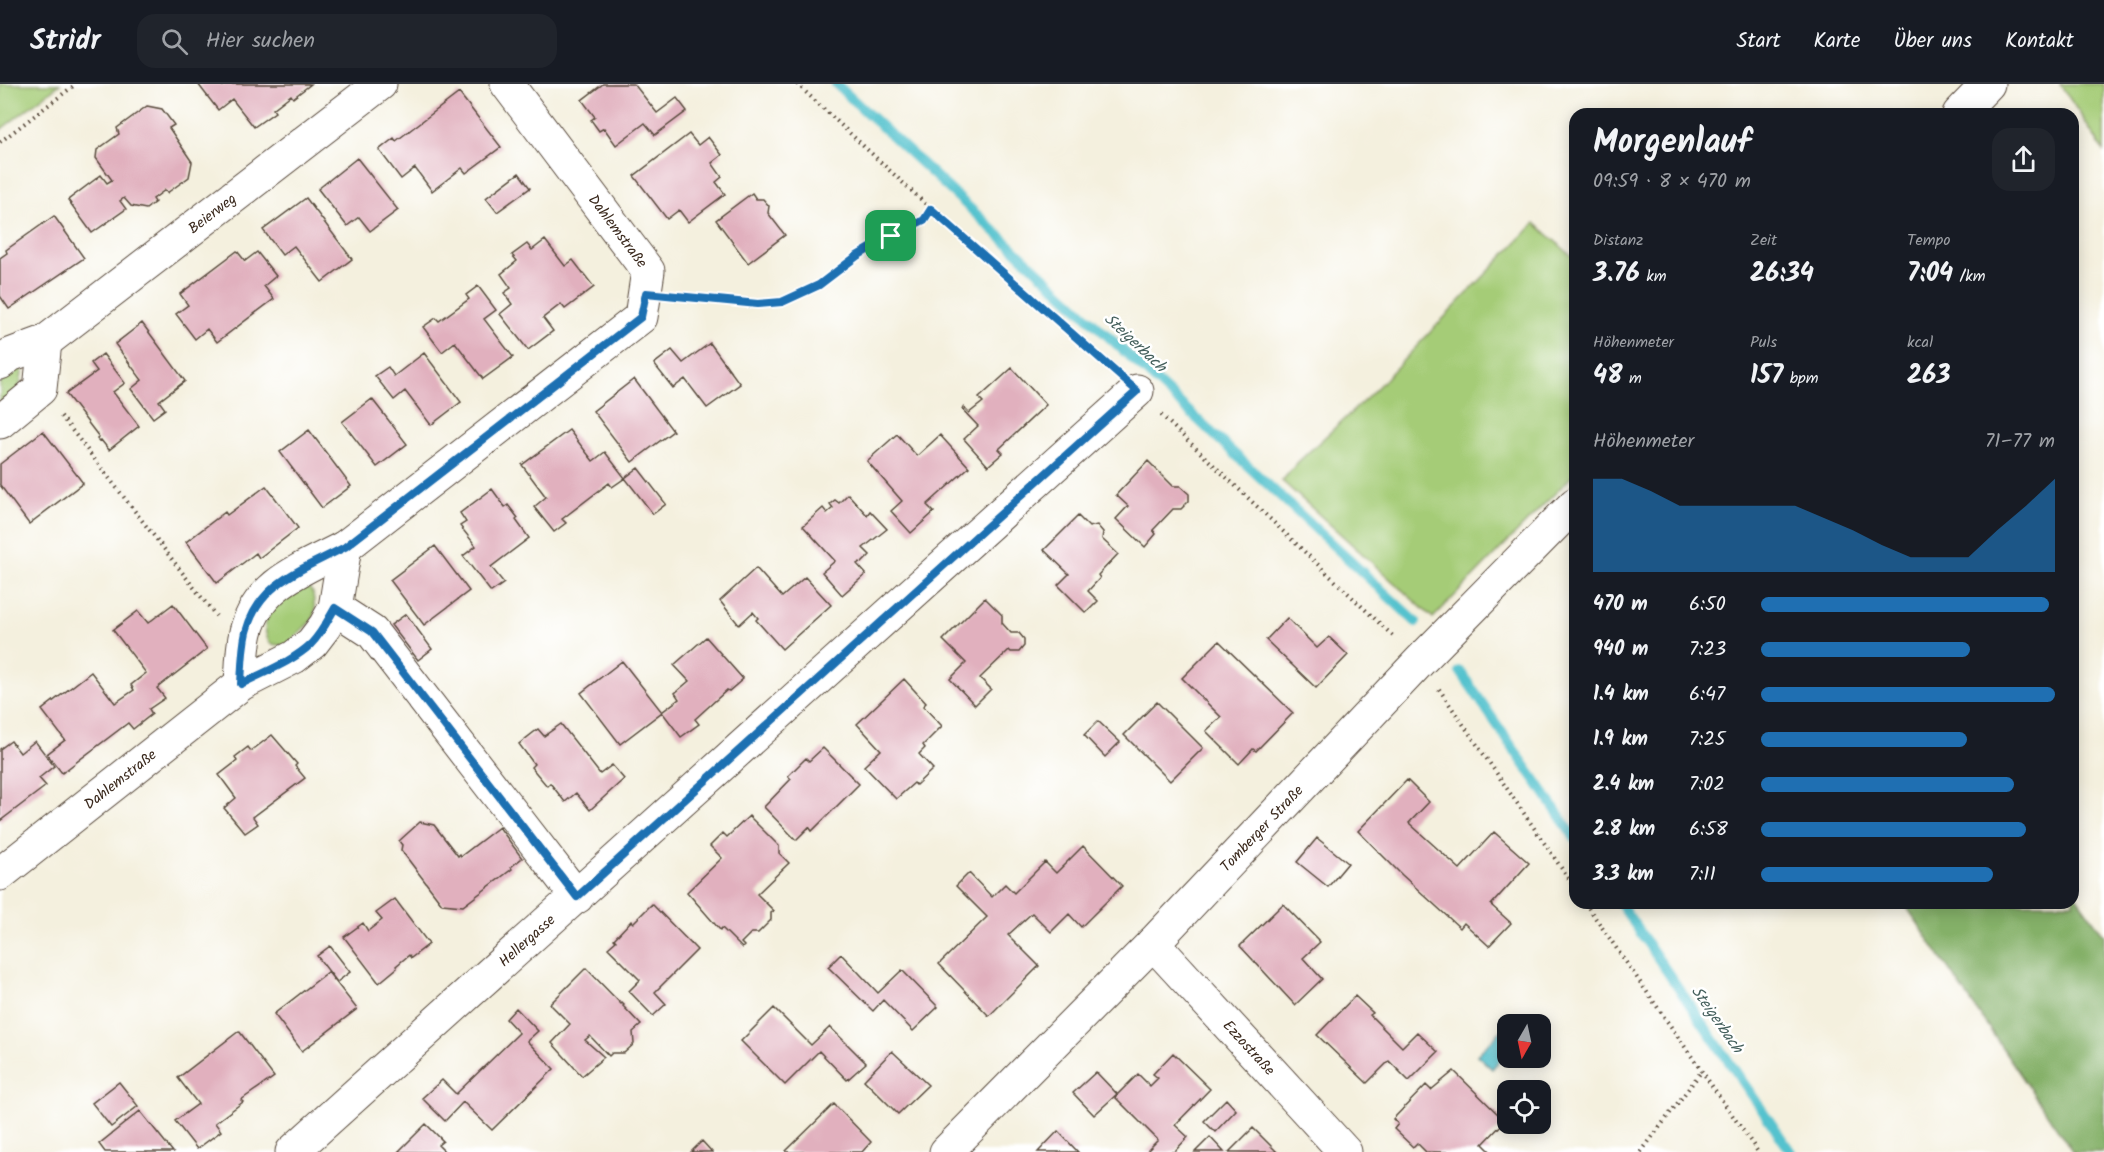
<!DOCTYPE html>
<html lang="de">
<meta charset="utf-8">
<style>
body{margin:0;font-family:Kalam,sans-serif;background:#20242c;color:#f1f3f6;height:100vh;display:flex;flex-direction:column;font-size:22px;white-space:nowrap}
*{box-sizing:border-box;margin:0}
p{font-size:20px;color:#9ea1a6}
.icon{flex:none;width:33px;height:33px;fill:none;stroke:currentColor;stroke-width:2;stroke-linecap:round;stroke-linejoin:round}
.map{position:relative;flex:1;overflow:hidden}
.drawer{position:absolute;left:1569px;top:24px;width:510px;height:801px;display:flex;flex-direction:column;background:#171b24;border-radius:18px;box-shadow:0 3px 15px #0003}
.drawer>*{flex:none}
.needle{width:39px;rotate:189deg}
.controls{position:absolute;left:1497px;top:930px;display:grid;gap:12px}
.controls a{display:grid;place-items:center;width:54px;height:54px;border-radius:12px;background:#171b24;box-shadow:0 3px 15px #0003;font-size:30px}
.pin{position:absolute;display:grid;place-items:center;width:51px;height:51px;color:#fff;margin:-26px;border-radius:12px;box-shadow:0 3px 9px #0006}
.round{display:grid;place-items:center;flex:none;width:63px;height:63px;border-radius:18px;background:#20242c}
.overview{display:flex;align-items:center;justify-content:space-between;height:102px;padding:0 24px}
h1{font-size:33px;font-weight:700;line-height:45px}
.stats{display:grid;grid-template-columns:repeat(3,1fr);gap:9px;height:102px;padding:6px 24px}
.stats div{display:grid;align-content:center}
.stats b{font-size:26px;font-weight:700}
.stats small{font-size:16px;font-weight:400}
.stats p{font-size:16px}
.chart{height:168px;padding:12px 24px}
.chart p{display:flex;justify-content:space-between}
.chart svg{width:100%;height:108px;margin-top:6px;fill:#1f6fb2;opacity:.7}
ul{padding:0 24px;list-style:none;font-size:20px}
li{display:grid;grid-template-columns:96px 72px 1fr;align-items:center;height:45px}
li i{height:15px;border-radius:8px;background:#1f6fb2}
header{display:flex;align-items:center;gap:36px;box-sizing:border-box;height:84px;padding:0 30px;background:#171b24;border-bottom:2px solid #363941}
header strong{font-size:28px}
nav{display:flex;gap:33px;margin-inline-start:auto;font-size:21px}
.search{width:420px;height:54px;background:#20242c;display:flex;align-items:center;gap:15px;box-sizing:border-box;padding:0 21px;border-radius:18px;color:#9ea1a6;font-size:22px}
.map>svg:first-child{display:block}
.green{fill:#a5cc77;stroke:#707b4a;stroke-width:1.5}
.forest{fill:#84b068;stroke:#606d43;stroke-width:1.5}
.water{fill:#55c2ce;stroke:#487676;stroke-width:1.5}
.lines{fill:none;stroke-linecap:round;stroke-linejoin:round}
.stream{stroke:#55c2ce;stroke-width:10}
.building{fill:#e1b0be}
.minor-casing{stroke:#57483b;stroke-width:35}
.path{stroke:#57483b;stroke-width:4;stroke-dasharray:1.5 4.5;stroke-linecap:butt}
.minor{stroke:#fff;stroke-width:33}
.route-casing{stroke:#fff;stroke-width:12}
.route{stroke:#1f6fb2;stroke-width:8}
.labels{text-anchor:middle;stroke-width:5;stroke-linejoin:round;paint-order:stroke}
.street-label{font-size:15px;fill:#3b2a1e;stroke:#fff}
.water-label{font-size:16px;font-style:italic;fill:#445f5c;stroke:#fff}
</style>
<header>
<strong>Stridr</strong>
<div class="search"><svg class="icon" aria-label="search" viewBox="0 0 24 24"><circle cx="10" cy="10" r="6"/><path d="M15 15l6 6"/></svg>Hier suchen</div>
<nav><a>Start</a><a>Karte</a><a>Über uns</a><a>Kontakt</a></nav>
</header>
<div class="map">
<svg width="2104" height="1068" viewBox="0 0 2104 1068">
<rect width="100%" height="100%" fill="#fff"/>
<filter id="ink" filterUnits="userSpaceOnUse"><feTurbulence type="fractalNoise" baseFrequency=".0167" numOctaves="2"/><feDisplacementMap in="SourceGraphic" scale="12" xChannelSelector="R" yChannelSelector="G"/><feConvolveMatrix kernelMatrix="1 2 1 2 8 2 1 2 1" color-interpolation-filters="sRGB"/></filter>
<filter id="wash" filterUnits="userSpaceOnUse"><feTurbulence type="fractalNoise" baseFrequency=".008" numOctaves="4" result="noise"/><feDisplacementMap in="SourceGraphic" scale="24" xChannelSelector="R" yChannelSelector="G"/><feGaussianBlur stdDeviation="1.35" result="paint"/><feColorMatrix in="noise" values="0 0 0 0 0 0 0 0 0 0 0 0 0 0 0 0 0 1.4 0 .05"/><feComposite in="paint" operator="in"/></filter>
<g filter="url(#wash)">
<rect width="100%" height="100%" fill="#f4f0de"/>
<path class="green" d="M 0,0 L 60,0 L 0,46 Z
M 2060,0 L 2104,0 L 2104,67 Z
M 1535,139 L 1575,175 L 1575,389 L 1433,534 L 1282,397 L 1298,378 L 1369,312 Z
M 23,283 L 19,308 L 0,324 L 0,292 Z
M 299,500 L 308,503 L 313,509 L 315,527 L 313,535 L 286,562 L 271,560 C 253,533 281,517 299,500 Z"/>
<path class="forest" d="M 2073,808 L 2104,851 L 2104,1068 L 2073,1068 L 1904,819 L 2073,819 Z"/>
<path class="water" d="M 1514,934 L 1521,940 L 1508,940 L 1507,968 L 1492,985 L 1477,971 Z"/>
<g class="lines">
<path class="stream" d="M 836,0 L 1416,538
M 1460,587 L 1575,754
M 1620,819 L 1791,1068"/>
</g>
<g id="blocks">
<path class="building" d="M 198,0 L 222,0 L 223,2 L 225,0 L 311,0 L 293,14 L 291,11 L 273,25 L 275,28 L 254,43 L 232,15 L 218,26 Z
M 603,0 L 634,0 L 657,29 L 677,14 L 687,27 L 655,51 L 645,39 L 616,61 L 604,44 L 599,47 L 591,36 L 595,33 L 582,16 Z
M 459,9 L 501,63 L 466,89 L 462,84 L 432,107 L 415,84 L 401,95 L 379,66 L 394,54 L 396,57 Z
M 147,22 L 162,25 L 174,41 L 169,44 L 192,78 L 189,93 L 167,109 L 165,106 L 153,115 L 155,118 L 146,125 L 131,122 L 124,114 L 120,117 L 126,125 L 92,149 L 68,116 L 101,91 L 107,99 L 112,96 L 96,74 L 97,66 L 119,50 L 117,44 Z
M 689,50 L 698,61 L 708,53 L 722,71 L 712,79 L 722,93 L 716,98 L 725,110 L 688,138 L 679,126 L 667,135 L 634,92 Z
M 357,74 L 398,126 L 370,147 L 359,133 L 347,142 L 318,105 Z
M 519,89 L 530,104 L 497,128 L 486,114 Z
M 752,109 L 756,115 L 763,115 L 769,122 L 768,129 L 785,151 L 748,179 L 716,136 Z
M 306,114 L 352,175 L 322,198 L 294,162 L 282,171 L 263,146 Z
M 54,132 L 84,174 L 9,225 L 0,212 L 0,174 L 7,169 L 6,166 Z
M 545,156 L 565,182 L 573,176 L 594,203 L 565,225 L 561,220 L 543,234 L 553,247 L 528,266 L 500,230 L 512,220 L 504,209 L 511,204 L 501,190 L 517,177 L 512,171 L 527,160 L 532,166 Z
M 237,167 L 245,177 L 257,168 L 276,192 L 264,202 L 274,215 L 217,258 L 207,245 L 195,255 L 176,230 L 188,221 L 180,210 Z
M 478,202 L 496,226 L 484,235 L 513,273 L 483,295 L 455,258 L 442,268 L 423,243 L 436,234 L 439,237 L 469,215 L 466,211 Z
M 142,239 L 185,297 L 159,317 L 165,325 L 153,334 L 131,305 L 142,296 L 115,260 Z
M 710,259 L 740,300 L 707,324 L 685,295 L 673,304 L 654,280 L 672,266 L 683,279 Z
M 424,269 L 461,318 L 431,341 L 405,307 L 394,316 L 375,292 L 388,283 L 394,292 Z
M 103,270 L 125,299 L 113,308 L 139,342 L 109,366 L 101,356 L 99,357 L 97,355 L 99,353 L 66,310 L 97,287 L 91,279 Z
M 1012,284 L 1046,321 L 999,365 L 1003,369 L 988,382 L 964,355 L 978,342 L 962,325 L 963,323 L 969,329 L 983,318 L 979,314 Z
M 634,295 L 673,347 L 632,378 L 593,327 Z
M 372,315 L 407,360 L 377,383 L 342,338 Z
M 309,346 L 351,402 L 322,424 L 280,368 Z
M 569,346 L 593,377 L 605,368 L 625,394 L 612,403 L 609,399 L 562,435 L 566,439 L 554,448 L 534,423 L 546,413 L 522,381 Z
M 43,347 L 83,399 L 29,440 L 0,401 L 0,380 Z
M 897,350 L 917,372 L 940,351 L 969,383 L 927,421 L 934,428 L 911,449 L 891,427 L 902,417 L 867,377 Z
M 1148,377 L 1173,402 L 1180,402 L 1189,410 L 1189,417 L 1181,425 L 1173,425 L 1153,446 L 1156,450 L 1145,463 L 1116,435 L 1128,422 L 1116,411 Z
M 638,384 L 666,420 L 653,430 L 625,394 Z
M 266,402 L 298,444 L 259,474 L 256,469 L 217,499 L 186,458 L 225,428 L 227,431 Z
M 492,405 L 505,423 L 508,421 L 518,434 L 516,436 L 529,454 L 491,483 L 504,499 L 491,508 L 463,472 L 476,462 L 460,442 L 466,438 L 460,429 Z
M 848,410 L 867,431 L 870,427 L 887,445 L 863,464 L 870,471 L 862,479 L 860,478 L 857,480 L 866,490 L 842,511 L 822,488 L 835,477 L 803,442 L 823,424 L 827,429 L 833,424 L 830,420 L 835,416 L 839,419 Z
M 1078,432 L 1089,443 L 1097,441 L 1103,448 L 1102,455 L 1118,470 L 1098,491 L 1100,494 L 1088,507 L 1098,517 L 1086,529 L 1058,501 L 1069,490 L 1044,466 Z
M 435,462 L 469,507 L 424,541 L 390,496 Z
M 756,484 L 782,513 L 805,493 L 831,521 L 782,565 L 756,536 L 758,534 L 753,528 L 739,541 L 720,517 Z
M 985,514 L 1002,531 L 1002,539 L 1011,549 L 1019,549 L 1024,555 L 1024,562 L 1019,568 L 1011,568 L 1009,566 L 980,594 L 991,605 L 975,621 L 950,595 L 966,579 L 943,556 Z
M 173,520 L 207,565 L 157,604 L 165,614 L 149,625 L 152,630 L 133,645 L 128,639 L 62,689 L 47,670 L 65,656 L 42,626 L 91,588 L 115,619 L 134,606 L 131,601 L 146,589 L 113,546 L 138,527 L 148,539 Z
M 406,530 L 432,565 L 418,576 L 391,541 Z
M 1287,534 L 1317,564 L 1329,553 L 1348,571 L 1316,604 L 1266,556 Z
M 706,553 L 743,595 L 729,607 L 727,606 L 695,635 L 699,640 L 681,653 L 662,628 L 679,615 L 675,609 L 689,597 L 674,581 Z
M 1219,557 L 1293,629 L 1256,667 L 1253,665 L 1239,680 L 1206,647 L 1221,633 L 1182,594 Z
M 622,577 L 662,628 L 620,660 L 581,609 Z
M 904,595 L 926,619 L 923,622 L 942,642 L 923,661 L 925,664 L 919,670 L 933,685 L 916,701 L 914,699 L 896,715 L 864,682 L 881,666 L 857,640 Z
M 1157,618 L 1203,664 L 1170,697 L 1124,651 Z
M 1098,637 L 1120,658 L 1105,673 L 1084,651 Z
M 561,640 L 600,690 L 612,681 L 624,695 L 590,726 L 576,709 L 565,718 L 550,699 L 547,702 L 531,683 L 534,680 L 519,660 L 538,645 L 544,652 Z
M 272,651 L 297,680 L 295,682 L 305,694 L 253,733 L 258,740 L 245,749 L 224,724 L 236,714 L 219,691 L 237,677 L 235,673 L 248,663 L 251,667 Z
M 11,657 L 20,669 L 35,657 L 54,682 L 39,694 L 46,702 L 0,737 L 0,665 Z
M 823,664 L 859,700 L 812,747 L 809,743 L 796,756 L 764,723 L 791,695 L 788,692 L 806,674 L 809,677 Z
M 1407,696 L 1429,718 L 1409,739 L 1460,785 L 1494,748 L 1529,779 L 1491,821 L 1511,839 L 1489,862 L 1464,839 L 1460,844 L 1402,791 L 1358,747 Z
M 749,732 L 779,762 L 779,769 L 789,779 L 757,810 L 774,827 L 771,829 L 771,836 L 758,849 L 751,849 L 741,859 L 744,862 L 742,864 L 722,844 L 720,846 L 687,808 L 722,774 L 710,762 L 723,749 L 727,753 Z
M 420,738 L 434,741 L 458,772 L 460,770 L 461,772 L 499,743 L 522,774 L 511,783 L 512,785 L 463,822 L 442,820 L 401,766 L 402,761 L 399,757 Z
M 1317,754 L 1348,779 L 1328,803 L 1297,778 Z
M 1083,762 L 1122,802 L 1081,843 L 1069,830 L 1051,848 L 1032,829 L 1008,851 L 1039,882 L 989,932 L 939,880 L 987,833 L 956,802 L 969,789 L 992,813 L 1005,800 L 1014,809 L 1045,778 L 1056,789 Z
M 395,815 L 429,860 L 411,874 L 409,871 L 396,882 L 397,884 L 379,899 L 344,853 L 363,839 L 368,847 L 382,836 L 376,829 Z
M 652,820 L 697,866 L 655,908 L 666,920 L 653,932 L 629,907 L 640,896 L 608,864 L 616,857 L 614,855 L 631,837 L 633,839 Z
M 1283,820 L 1320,858 L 1303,874 L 1322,895 L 1295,921 L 1240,862 Z
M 330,862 L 350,888 L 337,898 L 317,872 Z
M 841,870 L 878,909 L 902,886 L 938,923 L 913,947 L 883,916 L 873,927 L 828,883 Z
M 586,884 L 621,920 L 622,919 L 624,921 L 623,922 L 641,941 L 633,948 L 634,960 L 624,969 L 612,969 L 609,972 L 590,952 L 585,956 L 604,973 L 582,992 L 552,959 L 570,940 L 550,920 Z
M 328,888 L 357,925 L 302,967 L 274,930 Z
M 1355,912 L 1373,929 L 1370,931 L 1402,963 L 1417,948 L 1438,968 L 1409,997 L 1389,977 L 1367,999 L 1317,951 Z
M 516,924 L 538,947 L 527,957 L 554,985 L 492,1046 L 463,1018 L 445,1037 L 422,1014 L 442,996 L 456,1010 L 519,949 L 506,935 Z
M 774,924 L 811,961 L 830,943 L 866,979 L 847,996 L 819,967 L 785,1001 L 741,957 Z
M 239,947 L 274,993 L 241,1016 L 243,1018 L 215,1039 L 221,1047 L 197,1065 L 175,1037 L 198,1020 L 178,994 Z
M 892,967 L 928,1001 L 898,1030 L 864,996 Z
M 1173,969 L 1210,1005 L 1175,1041 L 1188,1053 L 1174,1068 L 1146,1068 L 1158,1056 L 1115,1013 L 1138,990 L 1150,1002 L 1158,994 L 1153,990 Z
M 1454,987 L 1505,1037 L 1483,1060 L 1491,1068 L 1426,1068 L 1417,1059 L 1413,1063 L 1394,1045 L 1398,1040 L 1393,1035 L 1426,1001 L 1431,1006 Z
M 1096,988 L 1117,1010 L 1094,1031 L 1073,1009 Z
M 119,998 L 138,1022 L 111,1043 L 92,1019 Z
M 1226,1015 L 1236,1026 L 1215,1048 L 1204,1037 Z
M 834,1020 L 871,1058 L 862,1068 L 787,1068 L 786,1067 Z
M 140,1027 L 173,1068 L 105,1068 L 99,1060 Z
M 426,1040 L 443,1057 L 438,1061 L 445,1068 L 398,1068 Z
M 1253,1044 L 1277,1068 L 1229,1068 Z
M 1058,1047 L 1078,1068 L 1038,1068 Z
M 1210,1053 L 1224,1068 L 1195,1068 Z
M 702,1057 L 712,1068 L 691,1068 Z"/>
</g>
</g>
<g filter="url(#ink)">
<use href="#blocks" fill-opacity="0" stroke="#57483b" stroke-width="1.5"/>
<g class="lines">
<defs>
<g id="minor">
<path d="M 1959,30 L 1988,0"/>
<path id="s1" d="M 0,279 L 10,271 L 45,258 L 380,0"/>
<path d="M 0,338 L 40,305 L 45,258"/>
<path d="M 335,524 L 372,548 L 577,813"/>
<path d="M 241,600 C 242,584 242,565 246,548 C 259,498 304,485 345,463 L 641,233 L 648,187 L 507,0"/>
<path id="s2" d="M 0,790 L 241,600 L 294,573 L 312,559 L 325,542 L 335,524 L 345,463"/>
<path id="s3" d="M 1153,859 L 1345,1068"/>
<path id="s4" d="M 292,1068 L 1137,307"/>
<path id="s5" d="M 946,1068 L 1153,859 L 1420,577 L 1575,420"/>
</g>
</defs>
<use href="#minor" class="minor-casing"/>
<path class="path" d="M 797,0 L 931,125 L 1112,285
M 0,58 L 76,0
M 679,212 L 758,220 L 782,218 L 819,201 L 857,172 L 891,152 L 924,136 L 931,125
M 1161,331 L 1395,554
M 61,332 L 216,532
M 1439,605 L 1575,804
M 1585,819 L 1758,1068
M 1641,1068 L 1701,988"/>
<use href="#minor" class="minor"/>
</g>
</g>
<g class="lines" filter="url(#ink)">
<defs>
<path id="route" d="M 931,125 L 1137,307 L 577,813 L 372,548 L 335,524 C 328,536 321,550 311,560 C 292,578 264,588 241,600 C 242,584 242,565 246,548 C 259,498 304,485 345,463 L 641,233 L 646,209 L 758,220 L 782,218 L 819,201 L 857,172 L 891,152 L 924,136 Z"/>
</defs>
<use href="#route" class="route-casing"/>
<use href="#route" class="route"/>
</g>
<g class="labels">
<g class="street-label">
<text dy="5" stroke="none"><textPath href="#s1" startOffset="261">Beierweg</textPath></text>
<text transform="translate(618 147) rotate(53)" y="5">Dahlemstraße</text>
<text dy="5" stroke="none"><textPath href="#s2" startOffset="153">Dahlemstraße</textPath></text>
<text dy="5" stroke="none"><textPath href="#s5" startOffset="452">Tomberger Straße</textPath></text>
<text dy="5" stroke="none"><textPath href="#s4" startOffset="316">Hellergasse</textPath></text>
<text dy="5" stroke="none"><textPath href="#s3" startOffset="142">Ezzostraße</textPath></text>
</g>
<g class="water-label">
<text transform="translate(1136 258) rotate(43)" y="6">Steigerbach</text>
<text transform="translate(1718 935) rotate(55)" y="6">Steigerbach</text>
</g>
</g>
</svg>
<div class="controls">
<a><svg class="needle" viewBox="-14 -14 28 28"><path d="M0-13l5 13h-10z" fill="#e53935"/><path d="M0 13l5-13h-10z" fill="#9ea1a6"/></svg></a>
<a><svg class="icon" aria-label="locate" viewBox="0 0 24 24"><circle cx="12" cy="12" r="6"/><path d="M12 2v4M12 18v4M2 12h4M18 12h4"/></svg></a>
</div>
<div class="pin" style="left:891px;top:152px;background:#1e9e55"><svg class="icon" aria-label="arrive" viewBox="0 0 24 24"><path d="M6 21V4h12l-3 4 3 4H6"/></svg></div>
<section class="drawer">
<div class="overview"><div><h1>Morgenlauf</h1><p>09:59 · 8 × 470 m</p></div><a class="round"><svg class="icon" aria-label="share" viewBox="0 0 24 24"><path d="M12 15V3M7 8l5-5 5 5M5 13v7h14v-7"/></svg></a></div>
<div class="stats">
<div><p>Distanz</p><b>3.76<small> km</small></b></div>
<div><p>Zeit</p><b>26:34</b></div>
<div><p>Tempo</p><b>7:04<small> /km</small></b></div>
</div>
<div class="stats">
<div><p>Höhenmeter</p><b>48<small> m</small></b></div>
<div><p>Puls</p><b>157<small> bpm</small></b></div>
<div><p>kcal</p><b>263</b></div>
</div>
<div class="chart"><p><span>Höhenmeter</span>71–77 m</p>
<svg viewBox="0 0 160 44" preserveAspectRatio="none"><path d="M0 44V6L10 6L20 11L30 17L40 17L50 17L60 17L70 17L80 22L90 27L100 33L110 38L120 38L130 38L140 27L150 17L160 6V44z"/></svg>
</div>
<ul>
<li><b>470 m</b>6:50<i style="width:98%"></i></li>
<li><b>940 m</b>7:23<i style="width:71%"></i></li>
<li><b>1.4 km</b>6:47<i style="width:100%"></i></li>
<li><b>1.9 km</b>7:25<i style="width:70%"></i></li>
<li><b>2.4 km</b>7:02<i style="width:86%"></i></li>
<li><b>2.8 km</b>6:58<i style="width:90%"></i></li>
<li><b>3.3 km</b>7:11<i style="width:79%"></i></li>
</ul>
</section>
</div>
